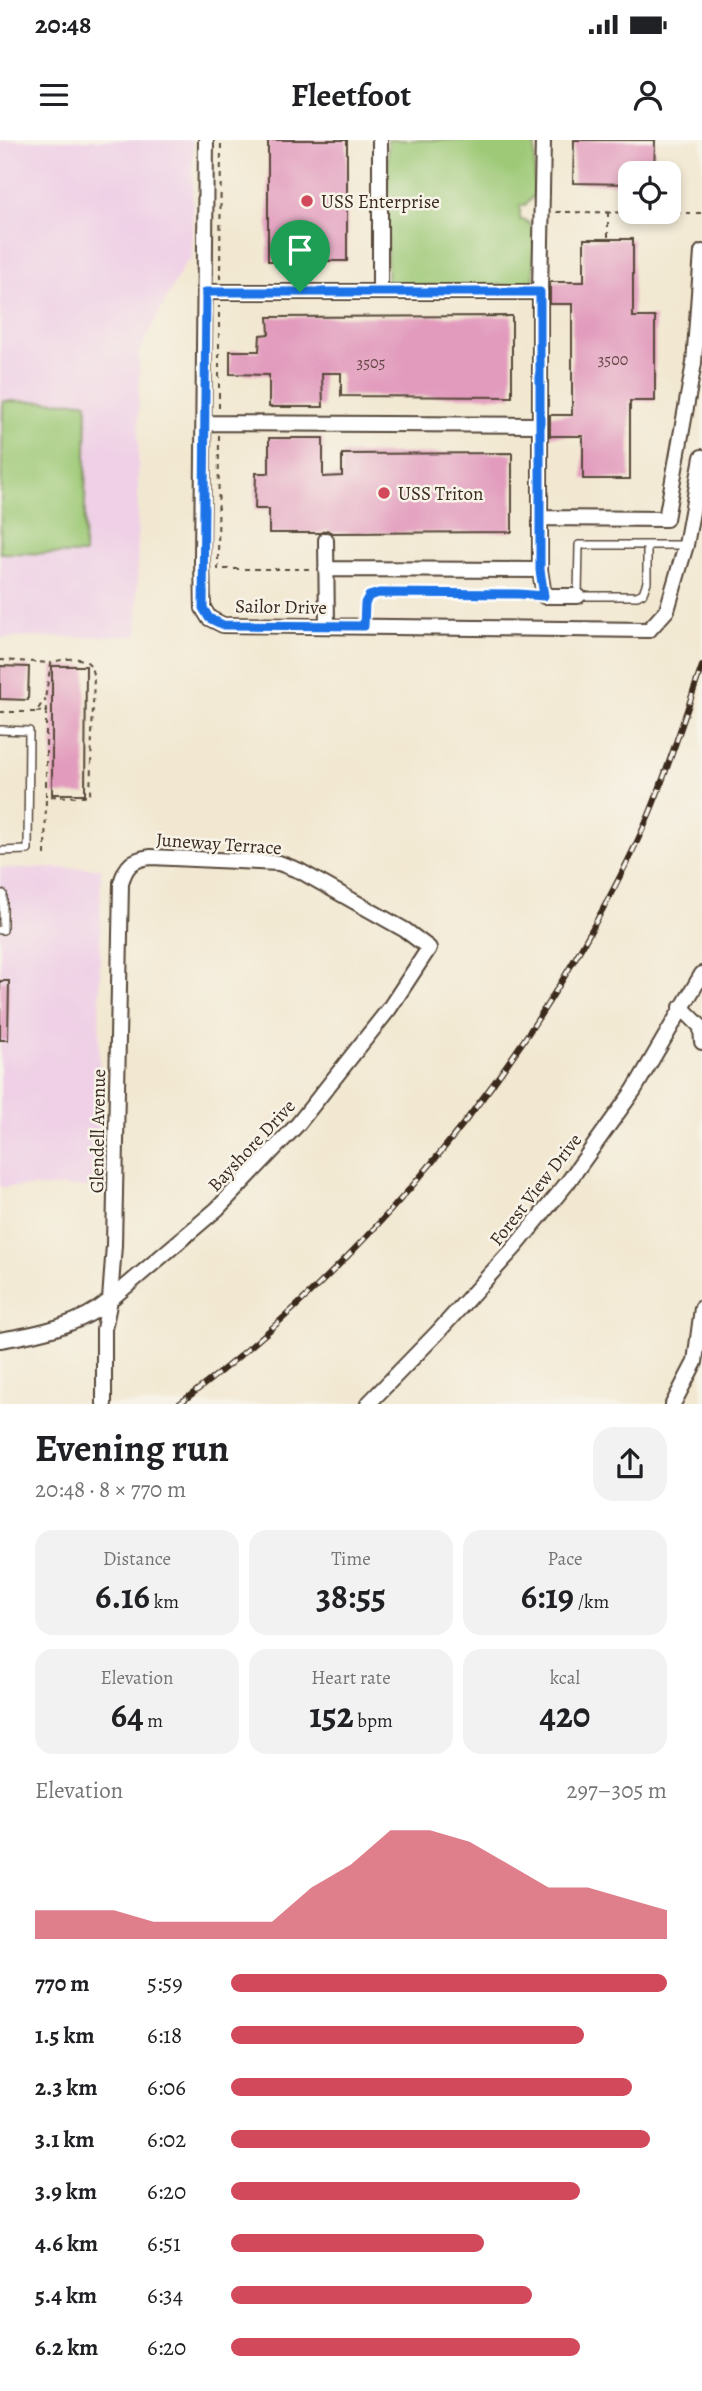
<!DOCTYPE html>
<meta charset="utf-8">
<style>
body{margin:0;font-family:Alegreya,serif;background:#f2f2f2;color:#202124;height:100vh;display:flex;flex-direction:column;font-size:26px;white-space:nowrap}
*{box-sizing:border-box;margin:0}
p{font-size:23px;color:#757577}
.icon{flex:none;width:38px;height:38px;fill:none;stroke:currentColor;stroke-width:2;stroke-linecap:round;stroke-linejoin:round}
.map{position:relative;height:1264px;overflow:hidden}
.drawer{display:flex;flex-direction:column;background:#fff;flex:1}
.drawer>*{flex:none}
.fabs{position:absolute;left:618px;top:21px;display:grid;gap:14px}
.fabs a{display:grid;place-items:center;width:63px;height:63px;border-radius:14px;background:#fff;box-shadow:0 4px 10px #0003;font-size:35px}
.pin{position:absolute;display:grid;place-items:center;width:60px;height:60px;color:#fff;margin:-72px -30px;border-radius:50% 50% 50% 0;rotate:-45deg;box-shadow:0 0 7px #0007}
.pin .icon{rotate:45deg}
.round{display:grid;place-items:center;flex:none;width:74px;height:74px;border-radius:21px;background:#f2f2f2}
.head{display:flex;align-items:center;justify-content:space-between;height:119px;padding:0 35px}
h1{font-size:38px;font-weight:700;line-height:52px}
.stats{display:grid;grid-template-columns:repeat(3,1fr);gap:10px;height:119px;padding:7px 35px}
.stats div{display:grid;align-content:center;border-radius:18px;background:#f2f2f2;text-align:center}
.stats b{font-size:35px;font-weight:700}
.stats small{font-size:19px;font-weight:400}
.stats p{font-size:19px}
.chart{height:196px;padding:14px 35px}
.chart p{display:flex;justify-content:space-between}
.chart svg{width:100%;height:126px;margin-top:7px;fill:#d1495b;opacity:.7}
ul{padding:0 35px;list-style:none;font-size:23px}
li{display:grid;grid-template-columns:112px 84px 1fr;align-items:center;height:52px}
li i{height:18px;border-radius:9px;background:#d1495b}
.status{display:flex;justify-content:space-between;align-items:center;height:49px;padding:0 35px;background:#fff;direction:ltr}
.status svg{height:19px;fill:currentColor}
header{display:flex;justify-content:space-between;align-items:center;height:91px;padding:0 35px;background:#fff;font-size:32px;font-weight:700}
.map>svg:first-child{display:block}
.built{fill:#efd0e6}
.green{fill:#9ec977;stroke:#6c7a4a;stroke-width:2}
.building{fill:#e29bbd}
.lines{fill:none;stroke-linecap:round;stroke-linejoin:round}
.lane-casing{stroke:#564639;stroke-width:10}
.street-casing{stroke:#564639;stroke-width:18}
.path{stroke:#564639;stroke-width:2;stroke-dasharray:5 5;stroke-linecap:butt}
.lane{stroke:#fff;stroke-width:7}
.street{stroke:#fff;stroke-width:14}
.rail-casing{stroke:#3b2a1e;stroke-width:6}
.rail{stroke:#f7f3e8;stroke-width:3.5;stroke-dasharray:10;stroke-linecap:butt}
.route-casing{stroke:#fff;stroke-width:14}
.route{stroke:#1a73e8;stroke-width:9}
.poi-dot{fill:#d1495b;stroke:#f7f3e8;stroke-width:2.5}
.labels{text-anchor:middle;stroke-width:5;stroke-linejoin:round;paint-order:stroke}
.number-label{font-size:16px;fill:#654646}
.poi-label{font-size:19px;fill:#3b2a1e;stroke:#f7f3e8;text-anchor:start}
.street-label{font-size:19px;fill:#3b2a1e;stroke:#f7f3e8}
</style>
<div class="status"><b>20:48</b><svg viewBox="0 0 49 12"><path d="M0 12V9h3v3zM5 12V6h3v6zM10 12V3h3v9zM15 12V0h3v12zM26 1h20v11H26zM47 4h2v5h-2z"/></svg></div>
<header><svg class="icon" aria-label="menu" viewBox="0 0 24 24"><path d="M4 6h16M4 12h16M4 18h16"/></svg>Fleetfoot<svg class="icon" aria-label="person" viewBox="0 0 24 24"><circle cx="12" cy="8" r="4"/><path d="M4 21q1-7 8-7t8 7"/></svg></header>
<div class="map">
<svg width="702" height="1264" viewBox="0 0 702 1264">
<rect width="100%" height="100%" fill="#f7f3e8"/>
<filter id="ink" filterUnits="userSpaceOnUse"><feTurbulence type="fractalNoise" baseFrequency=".0143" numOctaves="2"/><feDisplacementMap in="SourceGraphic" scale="14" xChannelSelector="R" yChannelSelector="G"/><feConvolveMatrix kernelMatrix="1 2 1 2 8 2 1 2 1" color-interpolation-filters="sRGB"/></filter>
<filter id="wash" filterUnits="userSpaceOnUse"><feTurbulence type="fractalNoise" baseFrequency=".00686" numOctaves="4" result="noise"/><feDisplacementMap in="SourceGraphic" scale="28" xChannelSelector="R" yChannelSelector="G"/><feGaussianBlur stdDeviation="1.57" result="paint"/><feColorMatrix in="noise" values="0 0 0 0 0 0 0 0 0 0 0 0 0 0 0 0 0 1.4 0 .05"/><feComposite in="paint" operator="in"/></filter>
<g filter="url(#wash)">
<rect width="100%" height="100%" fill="#f2e8d1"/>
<path class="built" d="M 0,0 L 193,0 L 192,118 L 184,125 L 139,212 L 137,496 L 0,498 Z
M 0,728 L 101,728 L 98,1047 L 0,1047 Z"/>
<path class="green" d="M 388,0 L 535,0 L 534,56 L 525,65 L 520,65 L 520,80 L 525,80 L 534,88 L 534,145 L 387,145 Z
M 3,261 L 87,262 L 84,414 L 0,413 Z"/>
<g id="blocks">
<path class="building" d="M 268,0 L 347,0 L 347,121 L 268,121 Z
M 574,0 L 655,0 L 654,33 L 630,33 L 630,44 L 573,43 Z
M 584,99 L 633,99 L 633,177 L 655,177 L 655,261 L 630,261 L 630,339 L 583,339 L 583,296 L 550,296 L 550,275 L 572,275 L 572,164 L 550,164 L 550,142 L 584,142 Z
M 512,176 L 512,257 L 341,256 L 341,233 L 322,233 L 323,267 L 269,267 L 269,235 L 230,234 L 230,211 L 259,211 L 260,195 L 269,194 L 268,177 Z
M 269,298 L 323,298 L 323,337 L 342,336 L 342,314 L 512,313 L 512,392 L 332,393 L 327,390 L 320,393 L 269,393 L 269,369 L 255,369 L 256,333 L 269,333 Z
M 0,526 L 29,527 L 28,560 L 0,559 Z
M 52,526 L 86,526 L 85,654 L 52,654 Z
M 0,841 L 9,841 L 8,900 L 0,900 Z"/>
</g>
</g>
<g filter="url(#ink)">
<use href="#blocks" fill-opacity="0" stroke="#564639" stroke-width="2"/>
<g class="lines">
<defs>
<path id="lane" d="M 647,405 L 647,442 L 643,453 L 637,456 L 578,456 L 579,405 L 686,405
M 364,486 L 365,463 L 369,456 L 379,453 L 518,454 L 544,456
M 0,590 L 29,591 L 28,710 L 0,711
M 0,754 L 3,754 L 3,790 L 0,790"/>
<path id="street" d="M 206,0 L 202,420 L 203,468 L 209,478 L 223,485 L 649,490 L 667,470 L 686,405 L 702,317
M 543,0 L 540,152 L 540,430 L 544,456 L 578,456
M 206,152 L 540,152
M 380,152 L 380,0
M 204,283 L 540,285
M 540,378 L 666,379 L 694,223 L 702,112
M 326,400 L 327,486
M 326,429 L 540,430
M 681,867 L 701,887 L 702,902
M 0,1200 C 38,1194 81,1185 110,1160 L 217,1069 L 298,984 L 389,869 L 429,808 L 405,790 L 300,731 L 279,723 L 151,717 C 133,719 126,725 121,743 L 114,1105 L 110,1160 L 104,1189 L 104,1264
M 368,1264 L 437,1193 L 515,1107 L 568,1042 L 634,950 L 702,834
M 673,1264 L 695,1222 L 702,1168"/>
</defs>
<use href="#lane" class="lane-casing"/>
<use href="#street" class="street-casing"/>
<path class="path" d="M 556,72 L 702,73
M 608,97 L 608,73
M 220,139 L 221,0
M 219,268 L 219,166
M 219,295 L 218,429 L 313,429
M 0,520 L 51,523
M 0,572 L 36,572 L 45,559 L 46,571
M 36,572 L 46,571 L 46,656 L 76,657 L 90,655 L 94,536 C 92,533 92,528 90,525 C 84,515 60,519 51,523 L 45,559
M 45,715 L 46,657"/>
<use href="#lane" class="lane"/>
<use href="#street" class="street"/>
<defs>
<path id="rail" d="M 179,1264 C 347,1138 490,973 592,789 C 614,749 636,708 653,665 C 671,620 686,572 702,526"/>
</defs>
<use href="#rail" class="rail-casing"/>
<use href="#rail" class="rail"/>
</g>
</g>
<g class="lines" filter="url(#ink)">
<defs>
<path id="route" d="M 206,152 L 540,152 L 540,430 L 544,456 L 519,454 L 379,453 L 369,456 L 365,463 L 364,486 L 223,485 L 209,478 L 203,468 Z"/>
</defs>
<use href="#route" class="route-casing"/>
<use href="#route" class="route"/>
</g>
<g class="poi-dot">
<circle cx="307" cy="61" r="7"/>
<circle cx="384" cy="353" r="7"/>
</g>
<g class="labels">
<g class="number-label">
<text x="613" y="225">3500</text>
<text x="371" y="228">3505</text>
</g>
<g class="poi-label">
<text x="321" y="68">USS Enterprise</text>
<text x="398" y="360">USS Triton</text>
</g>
<g class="street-label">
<text transform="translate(281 466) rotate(1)" y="7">Sailor Drive</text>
<text transform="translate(219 703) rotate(4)" y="7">Juneway Terrace</text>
<text transform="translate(97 991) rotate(-89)" y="7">Glendell Avenue</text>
<text transform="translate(251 1005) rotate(-47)" y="7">Bayshore Drive</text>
<text transform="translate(535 1049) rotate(-52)" y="7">Forest View Drive</text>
</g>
</g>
</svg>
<div class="fabs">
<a><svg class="icon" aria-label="locate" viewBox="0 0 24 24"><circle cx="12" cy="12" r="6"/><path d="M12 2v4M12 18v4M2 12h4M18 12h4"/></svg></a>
</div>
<div class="pin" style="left:300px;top:152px;background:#1e9e55"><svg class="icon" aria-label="arrive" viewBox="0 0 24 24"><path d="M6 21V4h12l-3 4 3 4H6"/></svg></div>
</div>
<section class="drawer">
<div class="head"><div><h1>Evening run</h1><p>20:48 · 8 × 770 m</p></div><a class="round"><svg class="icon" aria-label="share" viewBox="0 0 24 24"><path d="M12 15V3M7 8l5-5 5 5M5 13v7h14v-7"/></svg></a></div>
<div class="stats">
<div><p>Distance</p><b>6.16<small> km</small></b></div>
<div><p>Time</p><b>38:55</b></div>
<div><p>Pace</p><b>6:19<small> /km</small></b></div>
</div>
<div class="stats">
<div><p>Elevation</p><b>64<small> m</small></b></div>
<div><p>Heart rate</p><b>152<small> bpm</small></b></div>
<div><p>kcal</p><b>420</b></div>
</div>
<div class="chart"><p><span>Elevation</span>297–305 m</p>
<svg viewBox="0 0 160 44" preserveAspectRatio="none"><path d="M0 44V34L10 34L20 34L30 38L40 38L50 38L60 38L70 26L80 18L90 6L100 6L110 10L120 18L130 26L140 26L150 30L160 34V44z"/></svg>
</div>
<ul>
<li><b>770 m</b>5:59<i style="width:100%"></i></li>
<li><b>1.5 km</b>6:18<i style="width:81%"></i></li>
<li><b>2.3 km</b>6:06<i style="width:92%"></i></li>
<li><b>3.1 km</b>6:02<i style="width:96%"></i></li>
<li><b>3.9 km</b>6:20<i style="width:80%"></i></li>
<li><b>4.6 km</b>6:51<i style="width:58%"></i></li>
<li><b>5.4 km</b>6:34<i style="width:69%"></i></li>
<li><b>6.2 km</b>6:20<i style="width:80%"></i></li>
</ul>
</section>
